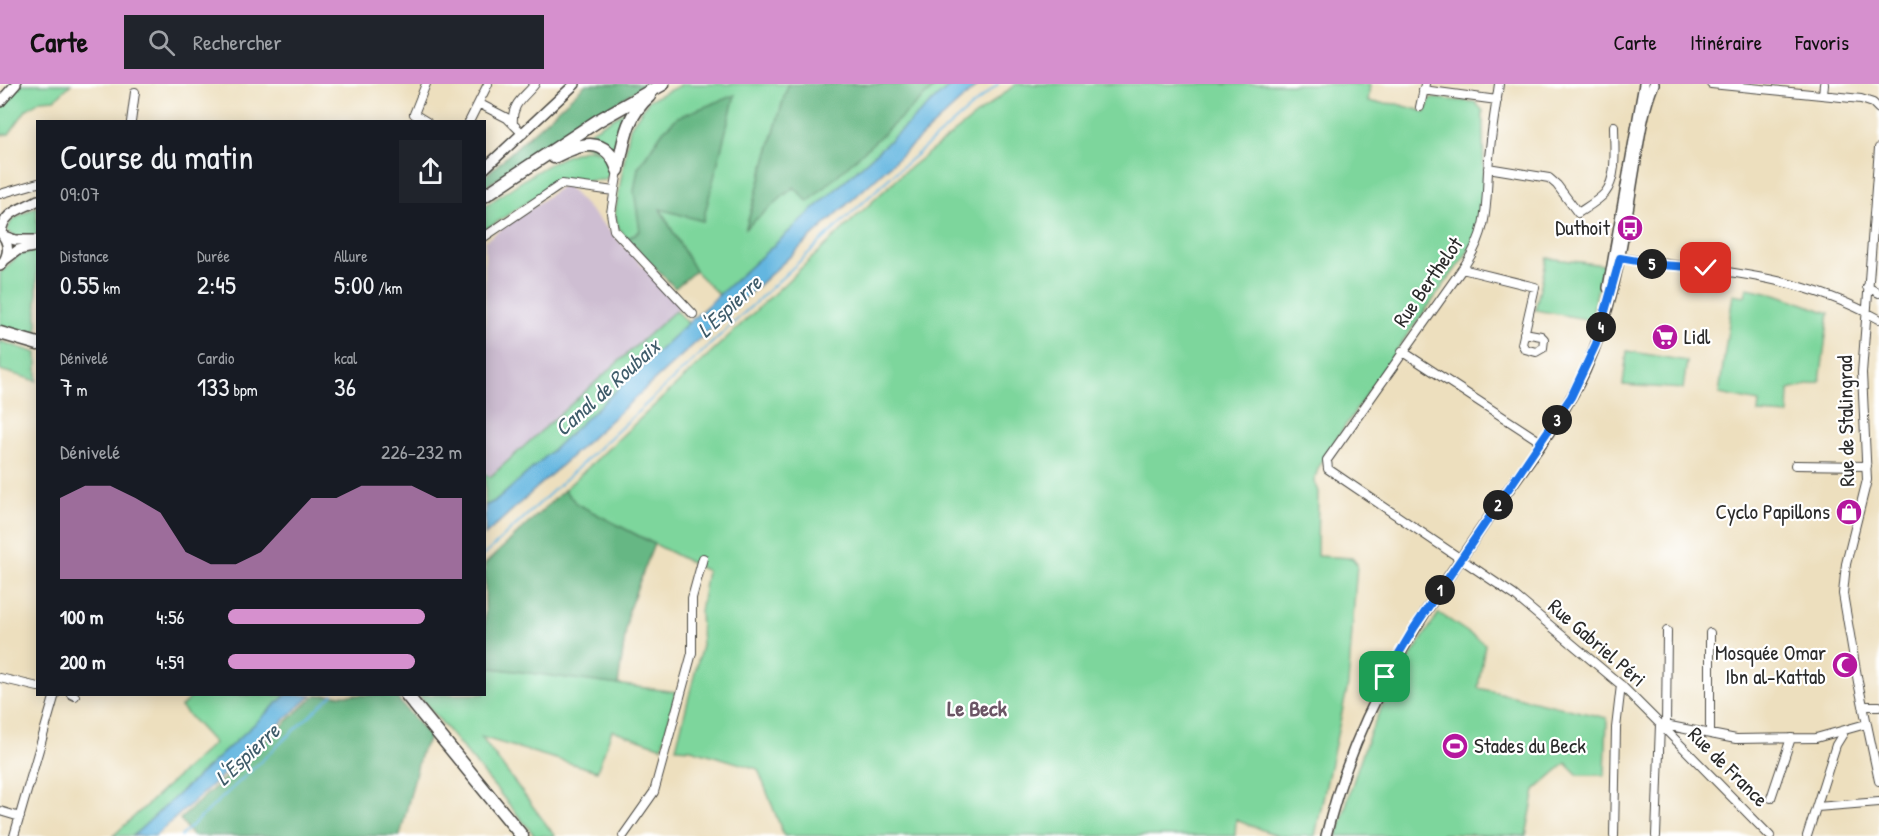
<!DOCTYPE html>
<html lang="fr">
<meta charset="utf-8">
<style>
body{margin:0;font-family:"Patrick Hand",sans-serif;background:#20242c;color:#f1f3f6;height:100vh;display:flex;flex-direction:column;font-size:22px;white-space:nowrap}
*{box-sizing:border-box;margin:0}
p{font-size:20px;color:#9ea1a6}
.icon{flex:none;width:33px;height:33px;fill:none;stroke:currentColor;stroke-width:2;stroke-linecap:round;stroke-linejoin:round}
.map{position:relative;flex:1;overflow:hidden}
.side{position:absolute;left:36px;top:36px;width:450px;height:576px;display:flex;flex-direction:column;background:#171b24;border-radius:0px;box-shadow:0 3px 15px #0003}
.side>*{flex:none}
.pin{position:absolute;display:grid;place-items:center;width:51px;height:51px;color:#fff;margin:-26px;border-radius:12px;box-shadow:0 3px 9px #0006}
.km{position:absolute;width:30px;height:30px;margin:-15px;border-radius:50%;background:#222;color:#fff;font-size:16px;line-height:30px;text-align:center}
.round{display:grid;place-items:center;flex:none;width:63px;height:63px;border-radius:0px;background:#20242c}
.headline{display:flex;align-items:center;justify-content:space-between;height:102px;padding:0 24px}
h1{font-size:33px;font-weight:600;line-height:45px}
.stats{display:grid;grid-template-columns:repeat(3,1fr);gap:9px;height:102px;padding:6px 24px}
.stats div{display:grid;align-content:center}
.stats b{font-size:26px;font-weight:600}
.stats small{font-size:16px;font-weight:400}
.stats p{font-size:16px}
.chart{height:168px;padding:12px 24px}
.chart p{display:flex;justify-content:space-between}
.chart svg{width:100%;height:108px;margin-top:6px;fill:#d690ce;opacity:.7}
ul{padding:0 24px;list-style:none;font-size:20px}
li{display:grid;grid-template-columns:96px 72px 1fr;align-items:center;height:45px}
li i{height:15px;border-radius:8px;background:#d690ce}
header{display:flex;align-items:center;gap:36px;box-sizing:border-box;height:84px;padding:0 30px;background:#d690ce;color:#111}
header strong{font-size:28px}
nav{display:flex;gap:33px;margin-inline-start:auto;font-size:21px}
.search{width:420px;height:54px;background:#20242c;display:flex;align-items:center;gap:15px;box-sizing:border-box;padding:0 21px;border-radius:0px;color:#9ea1a6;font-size:22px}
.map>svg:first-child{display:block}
.industrial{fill:#cebed2}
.green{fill:#7dd69c;stroke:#548064;stroke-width:1.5}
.forest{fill:#66b784;stroke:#487158;stroke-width:1.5}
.water{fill:#64b6e0;stroke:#487086;stroke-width:1.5}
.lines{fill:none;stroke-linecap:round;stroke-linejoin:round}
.stream{stroke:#64b6e0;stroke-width:2}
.minor-casing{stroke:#484641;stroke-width:10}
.tertiary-casing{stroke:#484641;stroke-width:12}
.trunk-casing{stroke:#484641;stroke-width:15}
.minor{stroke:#fff;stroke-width:8}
.tertiary{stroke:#fff;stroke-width:9}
.trunk{stroke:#fff;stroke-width:12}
.route-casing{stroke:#fff;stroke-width:12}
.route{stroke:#1a73e8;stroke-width:8}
.labels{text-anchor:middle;stroke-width:4.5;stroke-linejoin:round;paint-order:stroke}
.poi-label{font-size:21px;fill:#2b2b2b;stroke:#fff;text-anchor:end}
.street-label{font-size:21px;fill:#2b2b2b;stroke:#fff}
.water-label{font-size:22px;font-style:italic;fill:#3f5c6a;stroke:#fff}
.neighbourhood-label{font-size:22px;font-weight:bold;fill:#6b5565;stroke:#fff}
</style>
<header>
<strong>Carte</strong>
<div class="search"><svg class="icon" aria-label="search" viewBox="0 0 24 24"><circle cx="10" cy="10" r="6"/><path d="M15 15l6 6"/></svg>Rechercher</div>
<nav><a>Carte</a><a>Itinéraire</a><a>Favoris</a></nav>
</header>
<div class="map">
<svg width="1879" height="752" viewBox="0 0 1879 752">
<rect width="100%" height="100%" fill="#fff"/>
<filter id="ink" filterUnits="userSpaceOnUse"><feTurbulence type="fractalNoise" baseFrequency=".0167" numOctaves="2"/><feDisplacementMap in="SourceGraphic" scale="12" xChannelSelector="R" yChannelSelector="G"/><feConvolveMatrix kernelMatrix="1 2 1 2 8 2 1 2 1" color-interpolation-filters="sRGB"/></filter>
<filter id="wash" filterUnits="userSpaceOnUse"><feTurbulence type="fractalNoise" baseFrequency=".008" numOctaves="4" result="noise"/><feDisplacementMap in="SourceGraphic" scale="24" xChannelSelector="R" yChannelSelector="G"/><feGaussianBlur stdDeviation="1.35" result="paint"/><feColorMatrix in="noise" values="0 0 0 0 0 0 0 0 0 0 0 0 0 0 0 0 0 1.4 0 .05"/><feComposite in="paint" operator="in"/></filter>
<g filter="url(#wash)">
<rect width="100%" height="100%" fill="#eddfbe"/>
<path class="industrial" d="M 565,100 L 681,222 L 489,393 L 485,390 L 485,157 Z"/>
<path class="green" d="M 21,0 L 71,0 L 55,15 L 41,16 L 26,26 L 9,50 L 0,51 L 0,24 Z
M 683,0 L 788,0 L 746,143 L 794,103 L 808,117 L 938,0 L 952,0 L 719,211 L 695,187 L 660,124 L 703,137 L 678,33 L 663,47 L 638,84 L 640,147 L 627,155 L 618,143 L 615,129 L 630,43 L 649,16 Z
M 1016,0 L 1370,0 L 1368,18 L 1397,20 L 1426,28 L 1430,14 L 1475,18 L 1483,27 C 1482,70 1489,121 1473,161 L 1398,264 L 1320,379 L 1314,397 L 1318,408 L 1317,472 L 1352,474 L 1357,480 L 1348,601 L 1315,752 L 1278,752 L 1236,736 L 1235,752 L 784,752 L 758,685 L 691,665 L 676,664 L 702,561 L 700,528 L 707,487 L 577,420 L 564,406 L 903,89 Z
M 628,25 L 621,45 L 617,70 L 573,58 Z
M 589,65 L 602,68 L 612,80 L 611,89 L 605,96 L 558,98 L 485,146 L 485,122 C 516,102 552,72 589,65 Z
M 37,122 L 37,154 C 27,154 14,155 7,146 L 12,136 Z
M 37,166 L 37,255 L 0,244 L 0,189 L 19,171 Z
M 1547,174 L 1603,181 L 1591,236 L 1535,226 Z
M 1747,204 L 1776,210 L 1829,229 L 1820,298 L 1789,306 L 1788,331 L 1758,329 L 1759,318 L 1719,310 L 1733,210 L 1745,212 Z
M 676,226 L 688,239 L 543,375 L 497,416 L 485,422 L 485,390 L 490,393 Z
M 0,257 L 37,269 L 37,297 L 0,286 Z
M 1627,267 L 1687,277 L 1683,305 L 1623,301 Z
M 1439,529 L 1485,560 L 1478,604 L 1607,634 L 1605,691 L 1578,691 L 1566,679 L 1535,706 L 1526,752 L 1443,750 L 1442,752 L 1337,752 C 1349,712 1360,671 1377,633 C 1394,596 1417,563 1439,529 Z
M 485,583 L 676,608 L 662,663 L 612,646 L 597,687 L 481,653 L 555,752 L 535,752 L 419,611 L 484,610 Z
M 193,611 L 286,611 L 133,752 L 113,752 L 214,659 L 181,623 Z"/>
<path class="forest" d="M 586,0 L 650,0 L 632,9 L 485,103 L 484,93 Z
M 788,0 L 938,0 L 808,118 L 794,103 L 746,144 Z
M 735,11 L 703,137 L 660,125 L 695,187 L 675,204 L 627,155 L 640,147 L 634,107 L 638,84 L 663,47 L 678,33 Z
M 564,406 L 577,420 L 654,460 L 629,525 L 618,601 L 485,583 L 485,480 Z
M 316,611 L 394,611 L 430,653 L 421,668 L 400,752 L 192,752 L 180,735 Z"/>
<path class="water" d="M 952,0 L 979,0 L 485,451 L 485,422 L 497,416 L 543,375 L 688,239 Z
M 286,611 L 312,611 L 155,752 L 133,752 Z"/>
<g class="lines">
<path class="stream" d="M 484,471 L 887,96 L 998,0
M 181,752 L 333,610"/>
</g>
</g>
<g filter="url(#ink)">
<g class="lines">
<defs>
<path id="minor" d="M 426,0 L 414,30 L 427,38
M 1499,0 C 1496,22 1492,43 1490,65 C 1484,111 1493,139 1465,181 L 1327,376 L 1328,385 L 1514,511 L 1621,601 L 1660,640 L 1736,655 L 1816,654 L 1866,640
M 1711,0 L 1861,15 L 1873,19 L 1879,25
M 1423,6 L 1497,16
M 1823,11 L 1824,0
M 480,20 L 507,34 L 523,50
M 1420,23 L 1425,0
M 131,38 L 135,8
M 469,38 L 488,0
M 513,40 C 511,19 524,14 535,0
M 1879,64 L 1862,289 L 1867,396 L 1846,480 L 1843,510 L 1858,598 L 1879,697
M 1488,84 L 1549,94 L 1557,101 L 1578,129 C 1587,123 1598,117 1605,109 C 1618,93 1614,62 1614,42
M 618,86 L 611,129 L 614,146 L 693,230
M 0,110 L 38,99
M 484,153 L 562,100 L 614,107
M 1614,173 C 1708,187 1793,187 1879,235
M 1462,185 L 1535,203 L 1522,260 L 1525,265 L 1536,268 L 1543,264 L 1544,255 L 1541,252 L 1524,249
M 1867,203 L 1879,209
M 1402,267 L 1541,358
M 1795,381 L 1867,382
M 1710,549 L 1710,649
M 0,594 L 38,603
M 71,610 L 75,612
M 1863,622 L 1879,622
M 1660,640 L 1770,752
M 1666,641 L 1667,547
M 1771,714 L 1791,654
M 1817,723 L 1879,718
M 0,727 L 20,733
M 14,752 L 55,610
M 623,752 L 654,708 L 692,569 L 692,514 L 703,474
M 1614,752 L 1616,644 L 1621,601
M 1656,752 L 1660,640
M 1807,752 L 1836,661 L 1844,648"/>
<path id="tertiary" d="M 0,18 L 16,0
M 484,85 L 575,0
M 0,148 C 10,159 10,171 0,182
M 1,149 C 3,127 21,126 38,116
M 4,152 L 15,156 L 38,156
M 6,175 L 18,166 L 38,162
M 1608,204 L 1644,0
M 1326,752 C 1358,618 1427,523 1504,412 C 1532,372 1564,332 1585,287 C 1614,224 1623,156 1634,89 C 1639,59 1642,28 1654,0"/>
<path id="trunk" d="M 554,73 C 581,59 606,51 618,86
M 618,85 C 624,57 626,32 649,12
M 484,112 L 599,36 L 663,0
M 0,249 L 38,260
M 406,610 L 522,752"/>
</defs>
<use href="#minor" class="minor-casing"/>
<use href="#tertiary" class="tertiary-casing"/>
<use href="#trunk" class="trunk-casing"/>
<use href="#minor" class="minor"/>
<use href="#tertiary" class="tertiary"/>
<use href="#trunk" class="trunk"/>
</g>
</g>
<g class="lines" filter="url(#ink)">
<defs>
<path id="route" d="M 1385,593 L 1414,544 L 1571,313 L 1596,260 L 1620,174 L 1660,181 L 1706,184"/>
</defs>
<use href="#route" class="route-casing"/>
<use href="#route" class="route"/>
</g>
<defs>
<symbol id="bus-disc" viewBox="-11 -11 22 22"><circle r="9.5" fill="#b5179e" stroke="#fff"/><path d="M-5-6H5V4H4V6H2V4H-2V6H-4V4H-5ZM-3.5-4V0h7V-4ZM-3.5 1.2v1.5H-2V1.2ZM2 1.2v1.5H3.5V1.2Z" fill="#fff"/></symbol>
<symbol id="supermarket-disc" viewBox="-11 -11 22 22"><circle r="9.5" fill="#b5179e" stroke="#fff"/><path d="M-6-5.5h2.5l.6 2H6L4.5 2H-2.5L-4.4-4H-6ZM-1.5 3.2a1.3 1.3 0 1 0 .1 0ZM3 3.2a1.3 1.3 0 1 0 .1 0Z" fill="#fff"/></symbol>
<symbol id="shop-disc" viewBox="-11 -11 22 22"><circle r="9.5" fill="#b5179e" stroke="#fff"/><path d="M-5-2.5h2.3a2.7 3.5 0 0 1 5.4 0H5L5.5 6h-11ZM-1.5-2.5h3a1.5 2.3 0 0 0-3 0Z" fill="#fff"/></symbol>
<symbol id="mosque-disc" viewBox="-11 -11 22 22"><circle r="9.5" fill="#b5179e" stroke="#fff"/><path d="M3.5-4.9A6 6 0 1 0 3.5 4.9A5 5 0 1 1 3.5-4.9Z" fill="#fff"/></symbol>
<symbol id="stadium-disc" viewBox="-11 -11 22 22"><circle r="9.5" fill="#b5179e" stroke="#fff"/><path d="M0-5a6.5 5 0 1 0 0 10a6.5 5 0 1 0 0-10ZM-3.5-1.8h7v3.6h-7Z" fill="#fff"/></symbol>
</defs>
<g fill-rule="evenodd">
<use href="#bus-disc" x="1615" y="129" width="30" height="30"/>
<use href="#supermarket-disc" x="1650" y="238" width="30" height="30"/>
<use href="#shop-disc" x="1834" y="413" width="30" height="30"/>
<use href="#mosque-disc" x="1830" y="566" width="30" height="30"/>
<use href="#stadium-disc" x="1440" y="647" width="30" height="30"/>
</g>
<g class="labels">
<g class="poi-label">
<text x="1610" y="151">Duthoit</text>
<text x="1684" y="260" text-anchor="start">Lidl</text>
<text x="1830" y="435">Cyclo Papillons</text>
<text x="1826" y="576">Mosquée Omar<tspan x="1826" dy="24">Ibn al-Kattab</tspan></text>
<text x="1474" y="669" text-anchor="start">Stades du Beck</text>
</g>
<g class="street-label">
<text transform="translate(1428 198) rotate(-55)" y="7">Rue Berthelot</text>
<text transform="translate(1846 337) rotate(-91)" y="7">Rue de Stalingrad</text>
<text transform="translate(1597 559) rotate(41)" y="7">Rue Gabriel Péri</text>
<text transform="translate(1728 683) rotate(45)" y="7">Rue de France</text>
</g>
<g class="water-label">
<text transform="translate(729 222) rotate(-43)" y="8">L'Espierre</text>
<text transform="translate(607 303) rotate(-42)" y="8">Canal de Roubaix</text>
<text transform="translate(247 670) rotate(-43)" y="8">L'Espierre</text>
</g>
<g class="neighbourhood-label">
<text x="977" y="632">Le Beck</text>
</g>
</g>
</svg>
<div class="pin" style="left:1385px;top:593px;background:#1e9e55"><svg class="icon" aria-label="arrive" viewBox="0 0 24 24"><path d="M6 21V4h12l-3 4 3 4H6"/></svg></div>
<div class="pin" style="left:1706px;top:184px;background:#d93025"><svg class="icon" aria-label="check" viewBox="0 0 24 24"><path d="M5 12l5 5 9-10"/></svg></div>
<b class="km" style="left:1440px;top:506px">1</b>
<b class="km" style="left:1498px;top:421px">2</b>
<b class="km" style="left:1557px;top:336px">3</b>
<b class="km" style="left:1601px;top:243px">4</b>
<b class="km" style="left:1652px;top:180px">5</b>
<section class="side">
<div class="headline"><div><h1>Course du matin</h1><p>09:07</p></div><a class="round"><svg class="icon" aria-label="share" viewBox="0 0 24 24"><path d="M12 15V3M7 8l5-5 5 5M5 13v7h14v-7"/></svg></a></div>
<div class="stats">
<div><p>Distance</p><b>0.55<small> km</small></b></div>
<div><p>Durée</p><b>2:45</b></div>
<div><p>Allure</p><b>5:00<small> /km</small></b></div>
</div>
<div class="stats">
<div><p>Dénivelé</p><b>7<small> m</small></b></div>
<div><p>Cardio</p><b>133<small> bpm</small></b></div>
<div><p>kcal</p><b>36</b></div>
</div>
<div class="chart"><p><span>Dénivelé</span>226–232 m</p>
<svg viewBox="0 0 160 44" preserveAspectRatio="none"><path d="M0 44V11L10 6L20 6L30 11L40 17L50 33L60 38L70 38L80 33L90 22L100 11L110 11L120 6L130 6L140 6L150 11L160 11V44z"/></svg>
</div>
<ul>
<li><b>100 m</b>4:56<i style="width:84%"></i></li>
<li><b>200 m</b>4:59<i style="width:80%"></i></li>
</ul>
</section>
</div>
